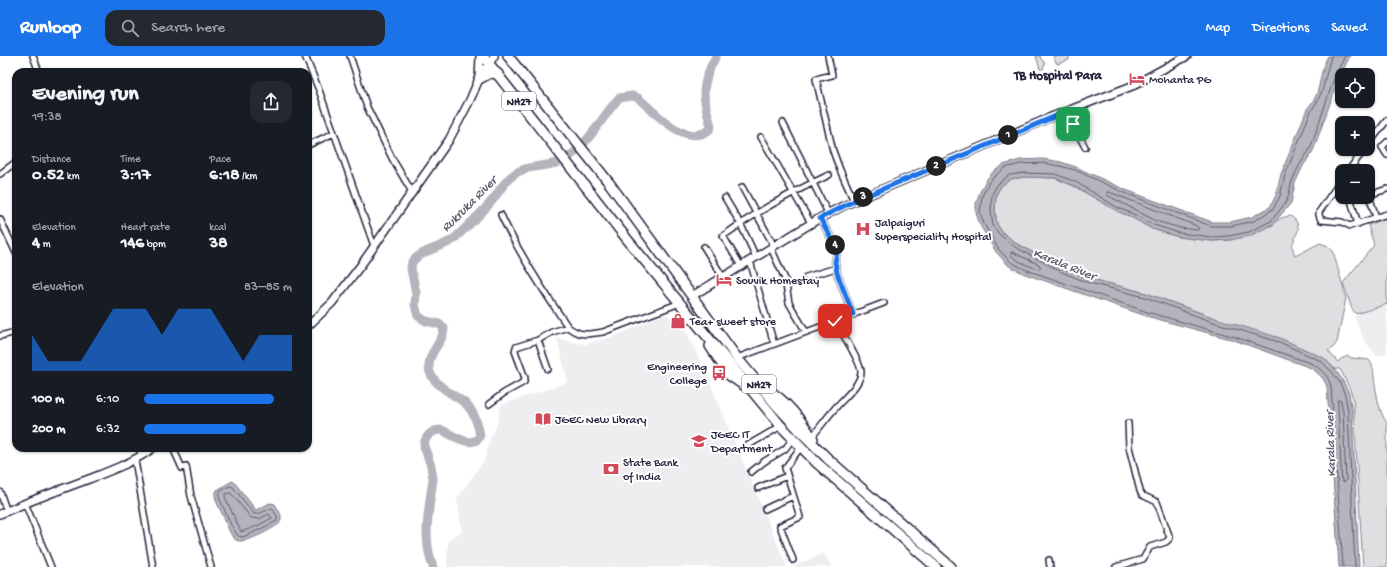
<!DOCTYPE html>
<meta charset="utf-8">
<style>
body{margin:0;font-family:"Gochi Hand",sans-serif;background:#242831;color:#f1f3f6;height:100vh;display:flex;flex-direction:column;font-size:15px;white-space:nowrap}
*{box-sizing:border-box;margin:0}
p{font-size:13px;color:#9ea1a6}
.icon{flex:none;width:22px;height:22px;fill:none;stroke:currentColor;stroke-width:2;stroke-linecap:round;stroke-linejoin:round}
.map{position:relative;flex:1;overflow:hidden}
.side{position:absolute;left:12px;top:12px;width:300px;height:384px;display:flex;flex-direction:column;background:#171b24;border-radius:12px;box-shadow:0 1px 3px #0004}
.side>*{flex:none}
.buttons{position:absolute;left:1335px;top:12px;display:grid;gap:8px}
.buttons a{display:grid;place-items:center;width:40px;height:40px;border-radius:8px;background:#171b24;box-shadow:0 1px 3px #0004;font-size:20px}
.pin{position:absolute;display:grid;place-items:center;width:34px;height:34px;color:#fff;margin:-17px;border-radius:8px;box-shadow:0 2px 6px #0006}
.km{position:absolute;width:20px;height:20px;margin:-10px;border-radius:50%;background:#222;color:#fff;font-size:11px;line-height:20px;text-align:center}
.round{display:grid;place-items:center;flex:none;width:42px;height:42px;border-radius:12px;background:#242831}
.summary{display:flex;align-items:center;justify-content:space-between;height:68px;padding:0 20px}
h1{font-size:22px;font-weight:700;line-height:30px}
.figures{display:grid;grid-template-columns:repeat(3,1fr);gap:6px;height:68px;padding:4px 20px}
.figures div{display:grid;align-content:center}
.figures b{font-size:17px;font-weight:700}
.figures small{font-size:11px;font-weight:400}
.figures p{font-size:11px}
.chart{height:112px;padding:8px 20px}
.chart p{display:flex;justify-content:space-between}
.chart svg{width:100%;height:72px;margin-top:4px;fill:#1a73e8;opacity:.7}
ul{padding:0 20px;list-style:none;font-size:13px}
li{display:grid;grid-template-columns:64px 48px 1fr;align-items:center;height:30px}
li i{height:10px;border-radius:5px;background:#1a73e8}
header{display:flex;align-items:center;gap:24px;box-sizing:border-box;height:56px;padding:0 20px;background:#1a73e8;color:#fff}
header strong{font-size:19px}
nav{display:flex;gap:22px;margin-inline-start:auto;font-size:14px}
.search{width:280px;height:36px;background:#242831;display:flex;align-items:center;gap:10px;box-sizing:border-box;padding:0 14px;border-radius:12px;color:#9ea1a6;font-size:15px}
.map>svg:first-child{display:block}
.built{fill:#eeeef1}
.green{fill:#dfdfe2;stroke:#80808e}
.water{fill:#b4b4bc;stroke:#7a7a88}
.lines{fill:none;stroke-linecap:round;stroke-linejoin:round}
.shore{stroke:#5c5c6f;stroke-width:1}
.river{stroke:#b4b4bc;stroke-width:9}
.street-casing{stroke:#22223b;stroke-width:8}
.secondary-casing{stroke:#22223b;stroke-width:10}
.highway-casing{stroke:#22223b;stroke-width:12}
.street{stroke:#fff;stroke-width:5}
.secondary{stroke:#fff;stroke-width:7}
.highway{stroke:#fff;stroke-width:9}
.route-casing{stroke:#fff;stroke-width:8}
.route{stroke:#1a73e8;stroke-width:5}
.labels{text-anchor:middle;stroke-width:4;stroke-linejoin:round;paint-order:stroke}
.shield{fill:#fff;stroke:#646476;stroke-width:1}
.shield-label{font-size:11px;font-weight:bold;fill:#22223b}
.poi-label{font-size:12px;fill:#22223b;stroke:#fff;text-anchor:start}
.neighbourhood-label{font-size:13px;font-weight:bold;fill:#22223b;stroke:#fff}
.water-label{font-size:13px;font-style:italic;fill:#5c5c6f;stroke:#fff}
</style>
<header>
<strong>Runloop</strong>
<div class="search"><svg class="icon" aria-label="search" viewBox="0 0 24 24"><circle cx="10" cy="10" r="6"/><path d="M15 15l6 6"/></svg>Search here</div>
<nav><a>Map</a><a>Directions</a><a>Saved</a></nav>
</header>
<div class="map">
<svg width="1387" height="511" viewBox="0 0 1387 511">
<rect width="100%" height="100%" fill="#fff"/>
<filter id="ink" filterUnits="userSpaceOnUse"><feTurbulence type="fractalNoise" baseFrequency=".025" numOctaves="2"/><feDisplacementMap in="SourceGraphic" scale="8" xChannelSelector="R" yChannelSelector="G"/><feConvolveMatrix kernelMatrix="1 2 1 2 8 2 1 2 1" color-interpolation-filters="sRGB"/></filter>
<g filter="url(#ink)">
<path class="built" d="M 1387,248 L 1387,297 L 1377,300 L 1364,284 L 1354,260 Z
M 665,258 L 683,268 L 707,320 L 787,511 L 447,511 L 448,484 L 462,475 L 457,443 L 485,403 L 491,380 L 496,372 L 501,349 L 568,326 L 557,282 L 577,287 L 586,288 L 615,280 Z
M 824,497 L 832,511 L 791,511 L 806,505 Z"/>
<path class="green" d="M 1036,0 L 1040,0 L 1041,3 L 1045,7 L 1043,13 L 1040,13 Z
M 1053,0 L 1069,0 L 1069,4 L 1057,8 Z
M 1025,121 L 1055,122 L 1074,130 L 1117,155 L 1129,160 L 1152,173 L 1179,181 L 1212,185 L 1230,184 L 1273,169 C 1278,162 1283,161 1291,160 C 1304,171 1296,177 1292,190 L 1295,200 L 1320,187 L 1328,190 L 1333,195 L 1346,242 L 1337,286 L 1332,293 L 1328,295 L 1338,306 L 1341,303 L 1348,300 L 1352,302 L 1369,304 C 1375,312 1373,319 1375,328 C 1377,341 1379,356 1387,367 L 1387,511 L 1363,511 L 1353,342 L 1349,331 L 1340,313 L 1335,313 L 1324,302 L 1146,237 L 1088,222 L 1064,213 L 1017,188 L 1002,176 L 997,168 L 995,155 L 996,139 L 1001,130 L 1011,123 Z
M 1387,162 L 1387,248 L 1356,258 L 1352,253 L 1343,227 L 1374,189 L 1368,169 Z"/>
<path class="water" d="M 1328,0 L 1350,0 L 1339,22 L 1313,95 L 1303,110 L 1295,127 L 1291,147 L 1273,168 L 1250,180 L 1230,184 L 1212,185 L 1179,181 L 1152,173 L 1129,160 L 1117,155 L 1074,130 L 1055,122 L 1025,121 L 1011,123 L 1001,130 L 996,139 L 995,155 L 997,168 L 1002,176 L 1017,188 L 1064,213 L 1088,222 L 1146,237 L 1212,261 L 1280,282 L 1324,302 L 1335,313 L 1343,325 L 1349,337 L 1352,355 L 1359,511 L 1339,511 L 1327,331 C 1324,322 1319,318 1311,312 L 1234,284 L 1146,260 L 1025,218 L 1009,210 L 996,196 L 980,169 L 976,157 L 976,148 L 979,138 L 986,124 L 993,116 L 1003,109 L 1020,104 L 1043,103 L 1061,106 L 1076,111 L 1126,134 L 1212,166 L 1230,166 L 1252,161 L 1270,151 L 1276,139 L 1281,118 L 1307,53 C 1312,47 1316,41 1318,34 C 1321,22 1322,10 1328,0 Z
M 232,425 L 234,426 L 256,454 L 270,447 L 275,448 C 279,455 284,460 279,468 C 272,473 244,489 236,484 C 230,480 227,469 224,462 C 221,455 216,447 215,439 L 217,434 Z"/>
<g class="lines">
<path class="shore" d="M 1331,0 L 1322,35 L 1317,46 L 1311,55 L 1285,119 L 1280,140 L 1273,153 L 1254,165 L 1231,170 L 1211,170 L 1125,137 L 1075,114 L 1060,110 L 1043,107 L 1020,108 L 1005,112 L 996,119 L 989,126 L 982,140 L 980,156 L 984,168 L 999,194 L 1012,207 L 1027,214 L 1147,256 L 1235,281 L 1313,308 C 1323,315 1328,319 1331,331 L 1343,511
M 1345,0 L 1335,20 L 1310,93 L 1300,108 L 1292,125 L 1287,145 L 1271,165 L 1249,176 L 1229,180 L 1212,181 L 1179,177 L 1154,169 L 1131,157 L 1118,152 L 1076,126 L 1055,118 L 1025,117 L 1009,119 L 997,129 L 992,139 L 991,155 L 993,170 L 1000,179 L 1015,191 L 1062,216 L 1086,226 L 1145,241 L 1210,265 L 1279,286 L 1321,305 L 1332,316 L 1340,327 L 1345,339 L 1348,355 L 1355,511
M 1107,136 L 1109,136 L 1197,170 L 1199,173 L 1197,174 L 1180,172 L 1156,165 L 1107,139 Z
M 1012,196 L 1040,209 L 1040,212 L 1038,213 C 1029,210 1018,206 1011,199 Z
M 1338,344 L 1341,345 L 1343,356 L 1346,425 L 1344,427 L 1342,425 Z
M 230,430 L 233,431 L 254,458 L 258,458 L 272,452 L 277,460 L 277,465 L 248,479 L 243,481 L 238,480 L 231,469 L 219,441 L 220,436 Z
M 229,437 L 231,437 L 251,462 L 259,463 L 269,458 L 272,462 L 255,471 L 241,476 L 225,441 L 225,439 Z"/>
<path class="river" d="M 433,511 C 422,482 429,453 433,423 L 431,410 L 424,390 C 425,380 431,374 442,374 C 451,378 474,395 480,379 C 478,368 474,356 466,348 C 454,338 431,329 429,312 C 428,295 444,286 444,272 L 439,268 L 426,265 L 418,260 L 415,249 L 416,237 L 411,213 L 412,206 C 422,194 441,192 454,183 C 467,170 483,157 495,141 C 500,134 505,125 512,120 C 526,107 548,113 564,104 C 589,89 600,63 619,42 L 632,40 L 638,42 C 655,56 686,93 710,73 L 711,70 C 702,39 700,30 716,0"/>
<defs>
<path id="street" d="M 33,0 L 39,16
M 305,0 L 319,34 L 374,190
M 350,0 L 367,51 L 393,104 L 412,136
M 828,0 L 832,19 L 816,23 L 833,95 L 840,114 L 854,145
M 1068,55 L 1076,74 L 1085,91
M 783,67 L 828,157
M 761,81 L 811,167
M 1387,86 L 1382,91 L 1387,99
M 308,89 L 334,77
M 1368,89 L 1387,64
M 1348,115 L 1365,93
M 0,118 L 16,106
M 1342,123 L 1319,156 L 1319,159 L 1321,164 L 1342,166 L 1350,170 L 1387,158
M 742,131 L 774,190
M 1368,137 L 1376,161
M 1369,139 L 1387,133
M 1350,141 L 1358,168
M 725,142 L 740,167 L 756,201
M 501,159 C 519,198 544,236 568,271
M 820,162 L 835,189 L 837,197 L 835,206 L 837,217 L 853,259
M 0,163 L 16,197
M 704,191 L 723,221
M 771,192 L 785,223 L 789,247 L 806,276
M 750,205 L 774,288
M 741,210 L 723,180 C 756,156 792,136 829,119
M 806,221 L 836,212
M 0,280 L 16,276
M 538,284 L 548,313
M 737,302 L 884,247
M 489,348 L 504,337 L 524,326 L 525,322 L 515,295 L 516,291 L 538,284 L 552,276 L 568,271 C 580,281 590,278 603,276 L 680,247
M 812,381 C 820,371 828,360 837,350 C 845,341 862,327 861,315 C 860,305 841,275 835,265
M 745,391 L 781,370
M 139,392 L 142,400
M 173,392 L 182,412 L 186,410 L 191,440 L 211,511
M 135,404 L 153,511
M 751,416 L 765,405 L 785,393 L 793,382
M 758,432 L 787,420
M 0,436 L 7,456
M 25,447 L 51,511
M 765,453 L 793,440
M 793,504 L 780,470 L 800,461 L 785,412 L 801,391
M 1049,504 L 1050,511
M 1116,511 L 1143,503 L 1150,491 L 1166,486 L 1170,482 L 1157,446 L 1142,439 L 1140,435 L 1129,391 L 1128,367"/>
<path id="secondary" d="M 479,23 L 480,0
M 692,240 L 820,162 L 843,150 L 1049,62 L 1132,30 L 1187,0
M 308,270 L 332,247 L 361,209 L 449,84 L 470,44 L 479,23 L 494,0
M 0,458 C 29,445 59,434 89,423 C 112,414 134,406 153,392"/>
<path id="highway" d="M 483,0 L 627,183 L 781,370 L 817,407 L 936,511
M 508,0 L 610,128 L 737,302 L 778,351 L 801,376 L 828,403 L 951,511
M 479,23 L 490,17 L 498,18
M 710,290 L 729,319 L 745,330
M 766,333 C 787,345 800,363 813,383"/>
</defs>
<use href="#street" class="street-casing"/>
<use href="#secondary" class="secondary-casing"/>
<use href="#highway" class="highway-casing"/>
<use href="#street" class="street"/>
<use href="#secondary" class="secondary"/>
<use href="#highway" class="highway"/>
</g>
</g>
<g class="lines" filter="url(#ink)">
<defs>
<path id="route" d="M 835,265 L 853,258 L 837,217 L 835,206 L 837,197 L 835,189 L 820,162 L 854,145 L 1068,55 L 1073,68"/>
</defs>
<use href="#route" class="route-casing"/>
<use href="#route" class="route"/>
</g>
<defs>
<symbol id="hotel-bare" viewBox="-9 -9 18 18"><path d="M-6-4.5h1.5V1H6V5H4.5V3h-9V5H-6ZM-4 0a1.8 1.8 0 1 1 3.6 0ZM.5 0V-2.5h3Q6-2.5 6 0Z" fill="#d1495b" stroke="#fff" stroke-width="2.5" paint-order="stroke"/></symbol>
<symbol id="hospital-bare" viewBox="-9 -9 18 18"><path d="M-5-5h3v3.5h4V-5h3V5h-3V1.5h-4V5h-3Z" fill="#d1495b" stroke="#fff" stroke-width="2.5" paint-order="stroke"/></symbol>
<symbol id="shop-bare" viewBox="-9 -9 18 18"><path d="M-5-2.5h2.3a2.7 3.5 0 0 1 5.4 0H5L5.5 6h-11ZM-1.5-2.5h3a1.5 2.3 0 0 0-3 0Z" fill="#d1495b" stroke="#fff" stroke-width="2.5" paint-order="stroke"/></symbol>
<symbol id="bus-bare" viewBox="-9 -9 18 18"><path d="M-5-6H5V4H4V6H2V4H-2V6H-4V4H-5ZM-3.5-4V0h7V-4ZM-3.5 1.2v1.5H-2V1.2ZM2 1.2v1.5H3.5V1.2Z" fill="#d1495b" stroke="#fff" stroke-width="2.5" paint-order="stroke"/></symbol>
<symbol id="library-bare" viewBox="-9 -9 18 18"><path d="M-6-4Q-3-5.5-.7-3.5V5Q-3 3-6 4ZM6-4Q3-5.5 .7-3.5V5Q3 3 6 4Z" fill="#d1495b" stroke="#fff" stroke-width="2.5" paint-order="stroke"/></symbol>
<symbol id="university-bare" viewBox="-9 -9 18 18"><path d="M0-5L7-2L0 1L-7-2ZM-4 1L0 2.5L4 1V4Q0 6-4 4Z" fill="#d1495b" stroke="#fff" stroke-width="2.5" paint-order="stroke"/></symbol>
<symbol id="bank-bare" viewBox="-9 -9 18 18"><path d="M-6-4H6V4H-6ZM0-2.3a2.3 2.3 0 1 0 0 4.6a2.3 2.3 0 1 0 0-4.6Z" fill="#d1495b" stroke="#fff" stroke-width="2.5" paint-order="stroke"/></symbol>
</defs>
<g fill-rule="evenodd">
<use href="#hotel-bare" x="1126" y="12" width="22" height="22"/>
<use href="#hospital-bare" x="852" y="162" width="22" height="22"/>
<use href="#hotel-bare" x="713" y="213" width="22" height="22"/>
<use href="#shop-bare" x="667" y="254" width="22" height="22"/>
<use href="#bus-bare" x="708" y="306" width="22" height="22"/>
<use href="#library-bare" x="532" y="352" width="22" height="22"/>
<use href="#university-bare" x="688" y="374" width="22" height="22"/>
<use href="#bank-bare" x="600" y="402" width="22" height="22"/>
</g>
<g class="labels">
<g class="shield">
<rect x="502" y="36" width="34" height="18" rx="3"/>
<rect x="742" y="319" width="34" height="18" rx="3"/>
</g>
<g class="shield-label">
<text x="519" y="49">NH27</text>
<text x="759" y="332">NH27</text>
</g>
<g class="poi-label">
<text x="1149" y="27">Mohanta PG</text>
<text x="875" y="170">Jalpaiguri<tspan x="875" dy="14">Superspeciality Hospital</tspan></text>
<text x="736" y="228">Souvik Homestay</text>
<text x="690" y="269">Tea+ sweet store</text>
<text x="707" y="314" text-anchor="end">Engineering<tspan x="707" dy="14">College</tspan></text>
<text x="555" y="367">JGEC New Library</text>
<text x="711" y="382">JGEC IT<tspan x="711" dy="14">Department</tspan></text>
<text x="623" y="410">State Bank<tspan x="623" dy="14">of India</tspan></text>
</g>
<g class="neighbourhood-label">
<text x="1058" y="23">TB Hospital Para</text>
</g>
<g class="water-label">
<text transform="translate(468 147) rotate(-45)" y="5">Rukruka River</text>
<text transform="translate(1065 207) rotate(22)" y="5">Karala River</text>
<text transform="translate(1329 388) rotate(-92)" y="5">Karala River</text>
</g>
</g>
</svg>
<div class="buttons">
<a><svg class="icon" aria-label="locate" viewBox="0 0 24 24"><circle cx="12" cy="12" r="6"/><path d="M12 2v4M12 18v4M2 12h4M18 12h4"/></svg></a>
<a>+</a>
<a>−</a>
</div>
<div class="pin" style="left:1073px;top:68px;background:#1e9e55"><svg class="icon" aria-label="arrive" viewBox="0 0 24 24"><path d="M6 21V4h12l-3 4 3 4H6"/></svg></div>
<div class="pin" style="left:835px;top:265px;background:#d93025"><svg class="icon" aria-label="check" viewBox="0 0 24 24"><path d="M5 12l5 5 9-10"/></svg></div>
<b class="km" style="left:1008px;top:79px">1</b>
<b class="km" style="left:936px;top:110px">2</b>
<b class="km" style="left:863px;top:141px">3</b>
<b class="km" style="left:835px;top:189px">4</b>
<section class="side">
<div class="summary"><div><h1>Evening run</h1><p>19:38</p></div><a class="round"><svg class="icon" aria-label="share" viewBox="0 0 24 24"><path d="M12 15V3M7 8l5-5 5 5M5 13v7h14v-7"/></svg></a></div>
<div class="figures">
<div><p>Distance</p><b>0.52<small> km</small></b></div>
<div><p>Time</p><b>3:17</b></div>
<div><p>Pace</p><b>6:18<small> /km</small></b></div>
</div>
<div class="figures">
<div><p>Elevation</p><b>4<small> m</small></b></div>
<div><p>Heart rate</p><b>146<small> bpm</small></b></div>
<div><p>kcal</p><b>38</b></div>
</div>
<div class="chart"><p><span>Elevation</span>83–85 m</p>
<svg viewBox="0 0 160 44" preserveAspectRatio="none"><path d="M0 44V22L10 38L20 38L30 38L40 22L50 6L60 6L70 6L80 22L90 6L100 6L110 6L120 22L130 38L140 22L150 22L160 22V44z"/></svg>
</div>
<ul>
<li><b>100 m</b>6:10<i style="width:88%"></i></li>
<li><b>200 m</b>6:32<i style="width:69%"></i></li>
</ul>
</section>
</div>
